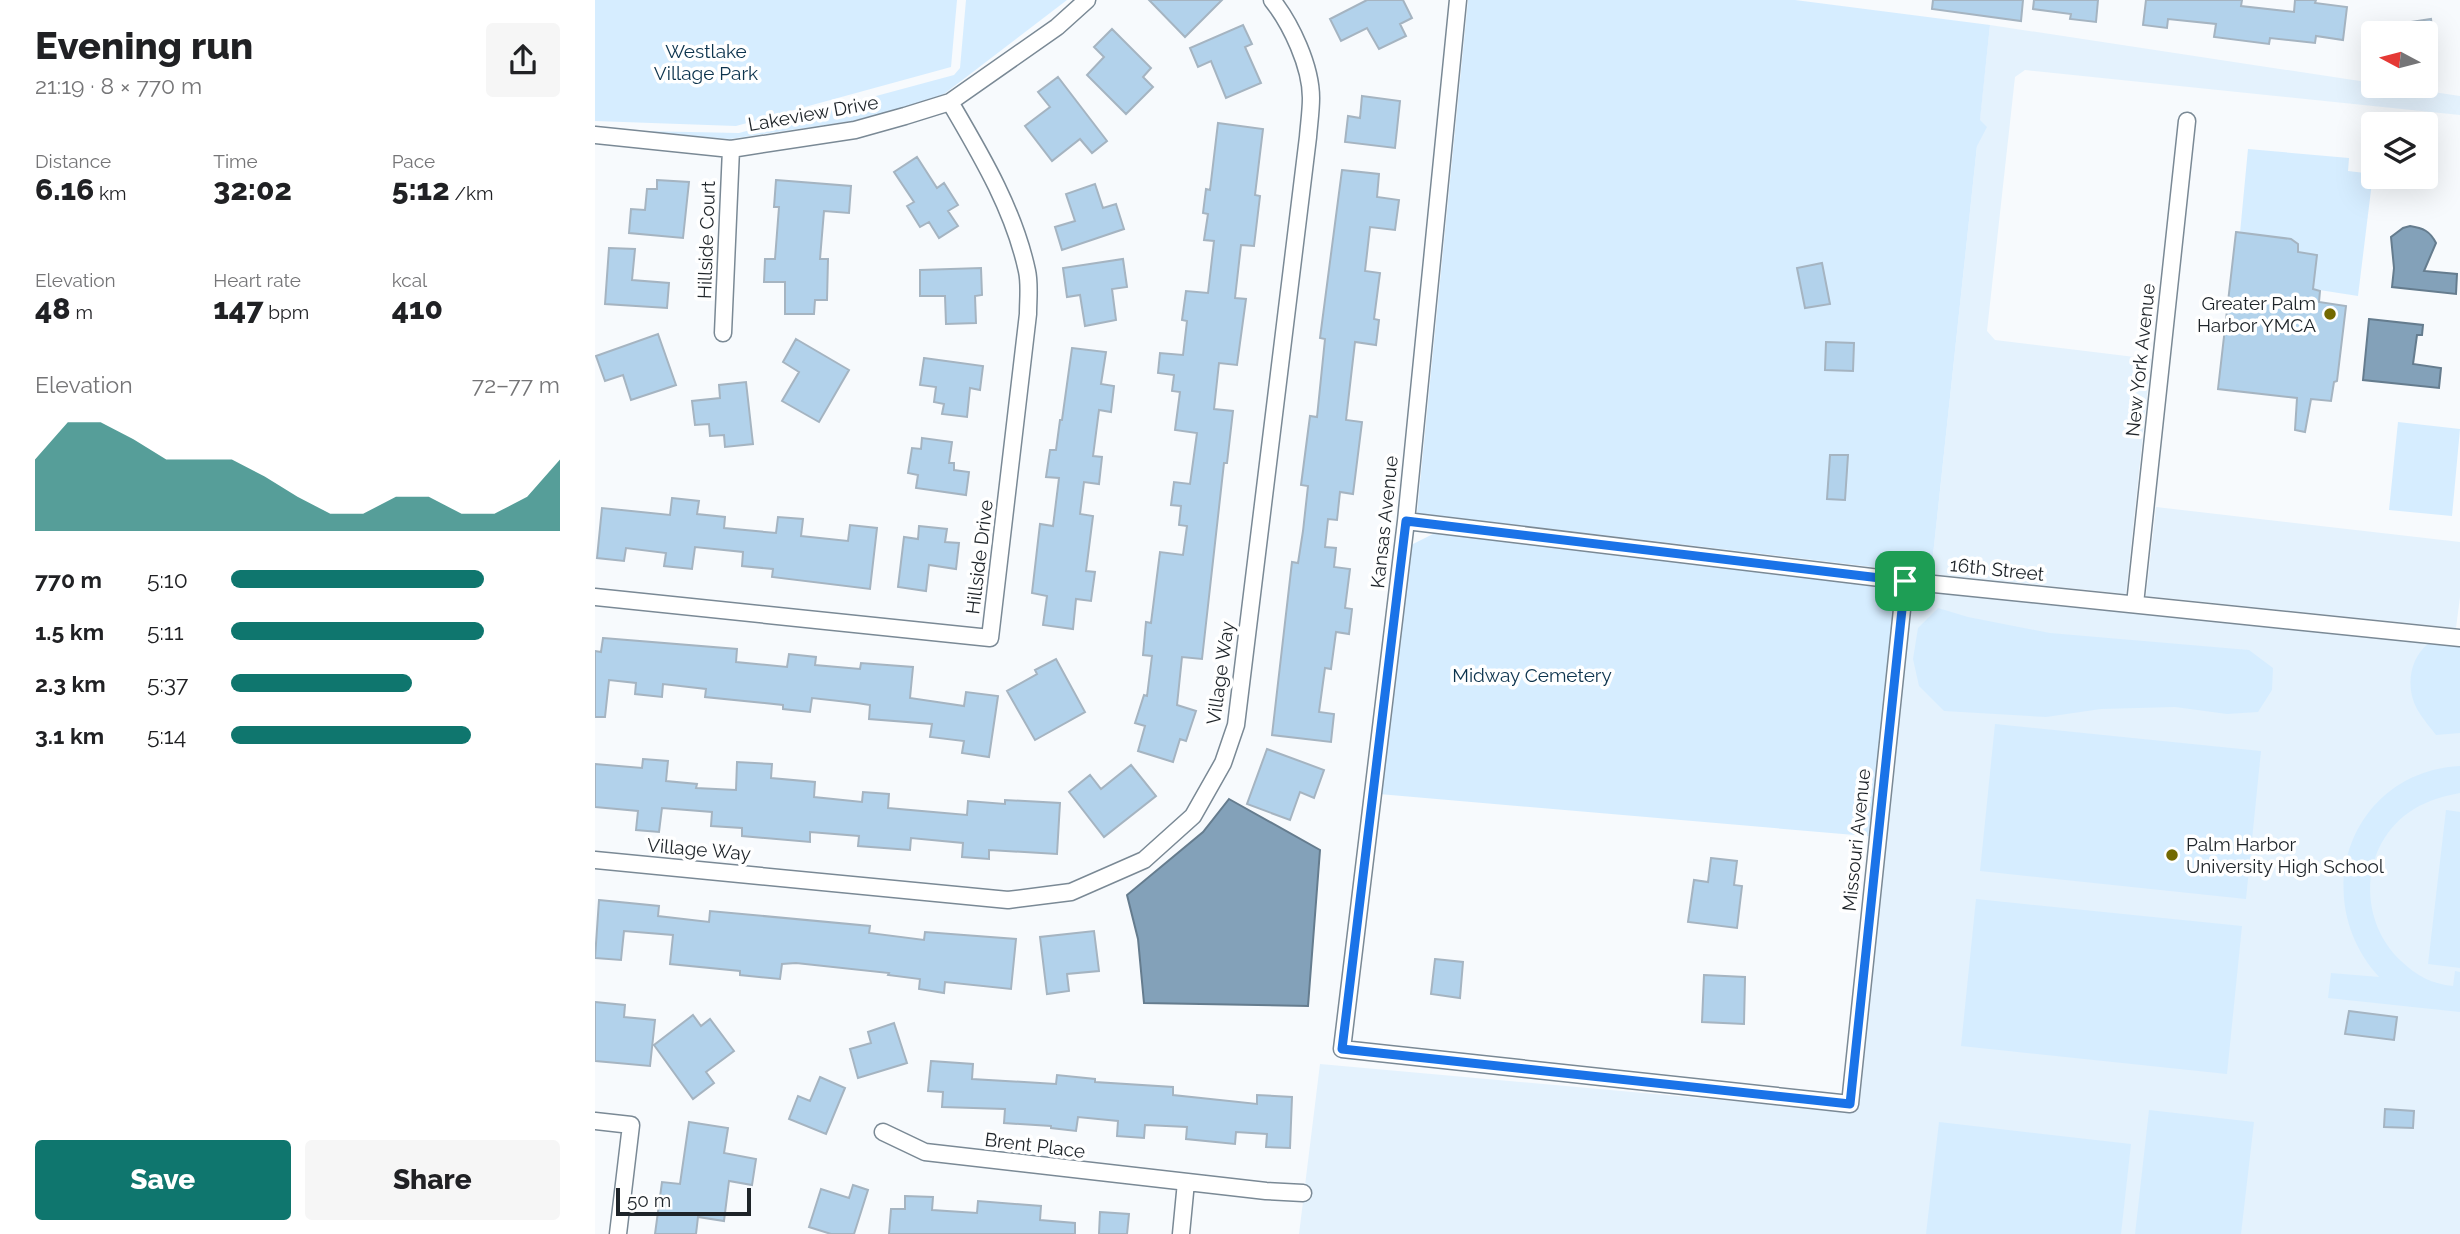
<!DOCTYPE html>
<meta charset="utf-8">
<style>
body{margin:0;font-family:Raleway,sans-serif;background:#f6f6f6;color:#202124;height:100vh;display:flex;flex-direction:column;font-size:26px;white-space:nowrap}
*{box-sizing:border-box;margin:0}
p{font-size:23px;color:#757577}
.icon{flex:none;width:38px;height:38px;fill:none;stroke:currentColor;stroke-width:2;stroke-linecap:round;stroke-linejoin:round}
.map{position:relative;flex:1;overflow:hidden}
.drawer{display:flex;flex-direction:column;background:#fff;width:595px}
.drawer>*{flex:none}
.needle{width:46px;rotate:277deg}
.controls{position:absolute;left:1766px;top:21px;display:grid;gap:14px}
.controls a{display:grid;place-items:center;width:77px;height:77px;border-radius:7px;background:#fff;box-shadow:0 7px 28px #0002;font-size:35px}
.scale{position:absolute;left:21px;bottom:18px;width:135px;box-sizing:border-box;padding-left:7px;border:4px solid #1e2429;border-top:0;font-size:19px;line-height:24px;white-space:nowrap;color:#1e2429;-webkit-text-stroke:5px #fff;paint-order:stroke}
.pin{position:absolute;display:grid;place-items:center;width:60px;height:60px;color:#fff;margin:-30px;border-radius:14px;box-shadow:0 4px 10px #0006}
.round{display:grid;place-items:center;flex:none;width:74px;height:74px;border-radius:7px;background:#f6f6f6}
.head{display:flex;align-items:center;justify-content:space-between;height:119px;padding:0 35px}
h1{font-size:38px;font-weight:800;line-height:52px}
.figures{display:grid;grid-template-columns:repeat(3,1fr);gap:10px;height:119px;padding:7px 35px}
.figures div{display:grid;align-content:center}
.figures b{font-size:30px;font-weight:800}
.figures small{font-size:19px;font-weight:400}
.figures p{font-size:19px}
.chart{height:196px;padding:14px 35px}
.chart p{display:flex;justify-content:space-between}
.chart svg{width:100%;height:126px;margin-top:7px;fill:#0f766e;opacity:.7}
.action{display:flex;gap:14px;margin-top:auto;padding:14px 35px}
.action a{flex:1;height:80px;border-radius:7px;background:#0f766e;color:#fff;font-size:28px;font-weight:800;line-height:80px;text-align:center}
.action a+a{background:#f6f6f6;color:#202124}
ul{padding:0 35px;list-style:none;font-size:23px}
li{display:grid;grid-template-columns:112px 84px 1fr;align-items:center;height:52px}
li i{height:18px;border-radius:9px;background:#0f766e}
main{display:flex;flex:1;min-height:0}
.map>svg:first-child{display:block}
.built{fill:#e4f2fd}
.green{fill:#d6edff}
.water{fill:#83a1b9;stroke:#657c8e;stroke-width:2}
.building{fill:#b2d2eb;stroke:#a5b4c1;stroke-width:2}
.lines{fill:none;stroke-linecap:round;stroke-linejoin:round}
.street-casing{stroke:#7a8995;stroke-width:19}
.street{stroke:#fff;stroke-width:16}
.route-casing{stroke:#fff;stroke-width:14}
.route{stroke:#1a73e8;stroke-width:9}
.poi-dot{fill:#736900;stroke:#fff;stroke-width:2.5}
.labels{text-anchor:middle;stroke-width:7;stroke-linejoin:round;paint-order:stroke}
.park-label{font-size:19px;fill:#0c334d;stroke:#fff}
.street-label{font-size:19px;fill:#1e2429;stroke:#fff}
.poi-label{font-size:19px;fill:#1e2429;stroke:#fff;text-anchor:end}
</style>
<main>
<section class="drawer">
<div class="head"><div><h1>Evening run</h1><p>21:19 · 8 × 770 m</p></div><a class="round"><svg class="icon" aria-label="share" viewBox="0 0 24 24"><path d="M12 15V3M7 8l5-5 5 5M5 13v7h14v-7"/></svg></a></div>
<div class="figures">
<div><p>Distance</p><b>6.16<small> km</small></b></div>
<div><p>Time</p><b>32:02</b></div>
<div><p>Pace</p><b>5:12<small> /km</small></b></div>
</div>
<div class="figures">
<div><p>Elevation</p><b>48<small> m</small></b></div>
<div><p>Heart rate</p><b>147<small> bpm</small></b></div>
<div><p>kcal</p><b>410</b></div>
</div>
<div class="chart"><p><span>Elevation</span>72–77 m</p>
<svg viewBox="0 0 160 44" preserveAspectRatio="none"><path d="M0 44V19L10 6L20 6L30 12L40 19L50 19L60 19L70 25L80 32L90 38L100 38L110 32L120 32L130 38L140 38L150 32L160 19V44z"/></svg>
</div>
<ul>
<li><b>770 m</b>5:10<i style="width:77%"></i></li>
<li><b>1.5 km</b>5:11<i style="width:77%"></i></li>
<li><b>2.3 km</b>5:37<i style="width:55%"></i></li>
<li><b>3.1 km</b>5:14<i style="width:73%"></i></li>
</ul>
<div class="action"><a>Save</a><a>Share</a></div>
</section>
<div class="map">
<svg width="1865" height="1234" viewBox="0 0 1865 1234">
<rect width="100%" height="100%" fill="#f7fafd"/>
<path class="built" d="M 1395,25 L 1778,83 L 1778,86 L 1798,86 L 1865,96 L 1865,115 L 1430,70 L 1420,77 L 1392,331 L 1400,340 L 1556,359 L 1531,594 L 1336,574 Z
M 1561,507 L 1865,542 L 1865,597 L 1861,628 L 1551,596 Z
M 1316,587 L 1865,647 L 1865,1234 L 704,1234 L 725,1064 L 1261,1112 Z"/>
<path class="green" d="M 0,0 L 362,0 L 356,67 L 141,126 L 0,121 Z
M 371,0 L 472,0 L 349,94 L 306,108 L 257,121 L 135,139 L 45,131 L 144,133 L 359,75 L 365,68 Z
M 873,0 L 1200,0 L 1395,25 L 1385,120 L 1392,127 L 1382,146 L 1336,574 L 822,513 Z
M 1653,149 L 1754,158 L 1753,171 L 1778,174 L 1763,296 L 1718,289 L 1722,255 L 1703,252 L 1703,244 L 1696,239 L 1645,233 Z
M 1803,422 L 1865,429 L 1857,516 L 1794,510 Z
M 844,531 L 1309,587 L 1283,837 L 784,794 L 814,546 Z
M 1343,608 L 1373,617 L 1455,633 L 1654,650 L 1678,668 L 1677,690 L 1663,712 L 1632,714 L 1580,707 L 1506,709 L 1451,717 L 1349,711 L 1324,686 L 1318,659 L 1323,628 Z
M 1833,644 L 1865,647 L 1865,733 L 1841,735 C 1835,727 1827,718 1822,709 C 1810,687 1815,658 1833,644 Z
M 1400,724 L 1666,751 L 1651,899 L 1385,871 Z
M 1865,766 L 1865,793 C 1849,796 1834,800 1819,809 C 1765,842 1761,919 1806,961 C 1822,976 1837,984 1858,986 L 1860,971 L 1865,972 L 1865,1012 L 1733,998 L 1736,973 L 1784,977 C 1712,898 1755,772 1865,766 Z
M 1851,810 L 1865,812 L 1865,968 L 1833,964 Z
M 1381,899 L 1647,926 L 1632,1074 L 1366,1046 Z
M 1554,1110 L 1659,1122 L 1646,1234 L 1540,1234 Z
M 1344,1122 L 1536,1144 L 1526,1234 L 1331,1234 Z"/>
<path class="water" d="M 1815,226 C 1828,228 1835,231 1841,243 L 1829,271 L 1862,274 L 1861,294 L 1797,287 L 1799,268 L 1796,237 L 1808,228 Z
M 1774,319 L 1828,325 L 1827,335 L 1822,335 L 1818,364 L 1846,368 L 1844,388 L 1768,380 Z
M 634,799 L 725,850 L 713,1006 L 549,1003 L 543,939 L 532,895 L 608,832 Z"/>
<path class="building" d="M 554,0 L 627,0 L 590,37 Z
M 772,0 L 808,0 L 817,18 L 805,24 L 811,36 L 784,49 L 772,28 L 746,41 L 735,19 Z
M 1338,0 L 1428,0 L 1426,21 L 1337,9 Z
M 1439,0 L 1503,0 L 1501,22 L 1475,19 L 1476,14 L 1438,9 Z
M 1551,0 L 1647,0 L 1646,6 L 1699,12 L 1700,0 L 1721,0 L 1720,3 L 1752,7 L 1748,40 L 1721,36 L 1720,43 L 1675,38 L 1674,44 L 1619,37 L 1621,24 L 1573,19 L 1572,28 L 1548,25 Z
M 1836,19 L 1838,33 L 1796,33 L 1796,25 Z
M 648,25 L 657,44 L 650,47 L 666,83 L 631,98 L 616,61 L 603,67 L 595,48 Z
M 517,29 L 556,68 L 548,77 L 558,87 L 531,114 L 492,75 L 509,57 L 499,47 Z
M 463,77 L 512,141 L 497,153 L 485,139 L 457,161 L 430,126 L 455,107 L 443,92 Z
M 767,96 L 805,101 L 800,148 L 750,142 L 753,116 L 765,118 Z
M 623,123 L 668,129 L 660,195 L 665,196 L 659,246 L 646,245 L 640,298 L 651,299 L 642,365 L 624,363 L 619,409 L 638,411 L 632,463 L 629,463 L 607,659 L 587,657 L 582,705 L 601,711 L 591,741 L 585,739 L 578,762 L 543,751 L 550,726 L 540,723 L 549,695 L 552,696 L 557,656 L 548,655 L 551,622 L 556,623 L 565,552 L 588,555 L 592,526 L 584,525 L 586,506 L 576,505 L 579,482 L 595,484 L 602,433 L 580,430 L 585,392 L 577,391 L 579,375 L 563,373 L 565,353 L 588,355 L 592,321 L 587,320 L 591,291 L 613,293 L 619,241 L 609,240 L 613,214 L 608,213 L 611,189 L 615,190 Z
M 322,157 L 342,188 L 349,183 L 363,205 L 353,211 L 363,226 L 344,238 L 334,222 L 325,227 L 312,206 L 319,202 L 299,172 Z
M 747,170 L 784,174 L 782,197 L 804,200 L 800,230 L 775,227 L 770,271 L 785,273 L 779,319 L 784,320 L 781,345 L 760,342 L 751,420 L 767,422 L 758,494 L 745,492 L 742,520 L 733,519 L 730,547 L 741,548 L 739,567 L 755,569 L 750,608 L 757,609 L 754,634 L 741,632 L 736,669 L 730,668 L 724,712 L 739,714 L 736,742 L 677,735 L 697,562 L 703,563 L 708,531 L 713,486 L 706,485 L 715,416 L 722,417 L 730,339 L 725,338 Z
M 62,180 L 94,182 L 88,238 L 34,233 L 36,209 L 50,210 L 52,189 L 62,189 Z
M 181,180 L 256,186 L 254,213 L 229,211 L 225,259 L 233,259 L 232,300 L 220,300 L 219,314 L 190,314 L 190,282 L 169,282 L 170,259 L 180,259 L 184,207 L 179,207 Z
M 500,184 L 508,208 L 521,204 L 529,229 L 467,250 L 460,227 L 480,221 L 471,194 Z
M 1641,232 L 1696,239 L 1703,244 L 1703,252 L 1722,255 L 1718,289 L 1725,291 L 1724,302 L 1751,306 L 1742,381 L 1739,382 L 1736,401 L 1716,399 L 1710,432 L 1700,430 L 1702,398 L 1623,389 Z
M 14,248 L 40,249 L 37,280 L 74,283 L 72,308 L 10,304 Z
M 528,259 L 532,287 L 517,289 L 521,320 L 490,326 L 485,295 L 472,297 L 468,268 Z
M 1227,263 L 1235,304 L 1210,308 L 1202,268 Z
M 386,268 L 387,295 L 380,296 L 381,323 L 351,324 L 350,296 L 325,296 L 325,270 Z
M 63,334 L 81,385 L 36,400 L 28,375 L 10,381 L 1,356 Z
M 201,339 L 254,370 L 224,422 L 187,401 L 204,372 L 188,362 Z
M 1231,342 L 1259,343 L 1258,371 L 1230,370 Z
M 477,348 L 511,352 L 506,384 L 519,386 L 516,412 L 504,410 L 498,456 L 507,457 L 504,484 L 489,482 L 485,514 L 498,516 L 491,571 L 500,572 L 496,601 L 481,599 L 478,629 L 448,625 L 452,596 L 437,593 L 445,524 L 458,526 L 464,478 L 451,477 L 455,450 L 461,450 L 465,420 L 467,420 Z
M 329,358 L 388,366 L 385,390 L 375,388 L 372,417 L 347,414 L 349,404 L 339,402 L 341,387 L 325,385 Z
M 151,382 L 158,444 L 130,447 L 129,435 L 115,436 L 114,424 L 100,425 L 97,401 L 125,398 L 124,385 Z
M 327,438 L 357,442 L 354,463 L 359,463 L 359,470 L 374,472 L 371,495 L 321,488 L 323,475 L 313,473 L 317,448 L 326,449 Z
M 1235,455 L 1253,455 L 1250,500 L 1232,499 Z
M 77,498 L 104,501 L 102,514 L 130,517 L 129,528 L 181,533 L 183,517 L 208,519 L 206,536 L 253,541 L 255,525 L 282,528 L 275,589 L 177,577 L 178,569 L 147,566 L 148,552 L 100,547 L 97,569 L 69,566 L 71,553 L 31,548 L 29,561 L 2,558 L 7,508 L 75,515 Z
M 324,526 L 352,529 L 350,542 L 364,543 L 361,569 L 334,565 L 331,591 L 303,587 L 309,537 L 323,539 Z
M 8,638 L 142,649 L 141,662 L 192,667 L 194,654 L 221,657 L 220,665 L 265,669 L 266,663 L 318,667 L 315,698 L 369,706 L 371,692 L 403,696 L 394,757 L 367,753 L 369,741 L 335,737 L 337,724 L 274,719 L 275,705 L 262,703 L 217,698 L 215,712 L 188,709 L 188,705 L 110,697 L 111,689 L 68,684 L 67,697 L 40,694 L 41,683 L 14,680 L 10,717 L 0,717 L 0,651 L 6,652 Z
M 461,659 L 490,712 L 440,740 L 412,691 L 442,674 L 440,670 Z
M 672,749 L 729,770 L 719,798 L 705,792 L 695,820 L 652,804 Z
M 48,759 L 73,761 L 71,781 L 102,784 L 101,788 L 141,790 L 142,762 L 177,764 L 176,778 L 220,782 L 219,797 L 267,802 L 268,792 L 294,794 L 293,808 L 372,815 L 373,801 L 410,804 L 410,800 L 465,803 L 462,854 L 394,850 L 394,859 L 367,857 L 368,843 L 316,838 L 315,850 L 263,846 L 264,836 L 215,832 L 215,842 L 147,836 L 147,828 L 116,826 L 117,812 L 67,808 L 64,832 L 41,830 L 43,811 L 0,807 L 0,764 L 47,768 Z
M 536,765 L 561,796 L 509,837 L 474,792 L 495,775 L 506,789 Z
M 1116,858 L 1142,861 L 1139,885 L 1147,886 L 1142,928 L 1093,922 L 1099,880 L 1113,882 Z
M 4,900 L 64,906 L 63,916 L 114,922 L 115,911 L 275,926 L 274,933 L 329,940 L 330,932 L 421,939 L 416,989 L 350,982 L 349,993 L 324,989 L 325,979 L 293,975 L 294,973 L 201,963 L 187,964 L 185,979 L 145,975 L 145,971 L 75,964 L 78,935 L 29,931 L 26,960 L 0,958 Z
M 499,931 L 504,971 L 472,974 L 474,991 L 452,994 L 445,937 Z
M 840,959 L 868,962 L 865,998 L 836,994 Z
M 1109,975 L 1150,977 L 1149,1024 L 1107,1022 Z
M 0,1002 L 30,1005 L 29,1017 L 60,1020 L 55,1066 L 0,1061 Z
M 1754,1011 L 1802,1017 L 1799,1040 L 1750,1034 Z
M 98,1015 L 106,1026 L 115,1019 L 139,1051 L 111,1072 L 119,1083 L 98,1099 L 59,1045 Z
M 299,1023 L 312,1063 L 263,1078 L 255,1049 L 276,1043 L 273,1032 Z
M 336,1061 L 378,1064 L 377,1079 L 461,1084 L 462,1075 L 500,1079 L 500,1082 L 578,1087 L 578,1095 L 662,1104 L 662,1095 L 697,1097 L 695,1148 L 671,1147 L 672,1134 L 641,1132 L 640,1144 L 591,1139 L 592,1127 L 550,1125 L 549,1138 L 522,1136 L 523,1121 L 483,1117 L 481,1131 L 456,1128 L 456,1126 L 409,1123 L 410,1109 L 347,1107 L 348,1092 L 333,1091 Z
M 225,1077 L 250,1088 L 231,1134 L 194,1119 L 203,1096 L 215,1101 Z
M 1790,1109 L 1819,1111 L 1818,1128 L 1789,1127 Z
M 94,1122 L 133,1128 L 129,1153 L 161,1159 L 157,1185 L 134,1181 L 129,1221 L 103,1217 L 101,1234 L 60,1234 L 67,1182 L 85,1184 Z
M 258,1185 L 273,1190 L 259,1234 L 236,1234 L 214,1227 L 226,1189 L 254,1198 Z
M 310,1196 L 338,1197 L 337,1210 L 382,1213 L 383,1201 L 446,1206 L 445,1220 L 480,1223 L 480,1234 L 294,1234 L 296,1209 L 310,1209 Z
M 505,1212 L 534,1214 L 532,1234 L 504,1234 Z"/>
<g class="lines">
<defs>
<path id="street" d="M 863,0 L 811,521 L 747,1049 L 1255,1104 L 1310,581
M 0,135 L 136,149 L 260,130 L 310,116 L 355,102 L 462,27 L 492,0
M 128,333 L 136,149
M 811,521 L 1310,581 L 1865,638
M 0,597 L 395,638 L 433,314 C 433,300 435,284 432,271 C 419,210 386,155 355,102
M 1540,604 L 1592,121
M 0,860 L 413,900 L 476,892 L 549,860 L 598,816 L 628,763 L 641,725 L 713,137 C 714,124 716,111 716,98 C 716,66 696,24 677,0
M 0,1121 L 36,1125 L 23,1234
M 288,1132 L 330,1152 L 671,1191 L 708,1193
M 586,1234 L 591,1182"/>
</defs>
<use href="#street" class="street-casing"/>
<use href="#street" class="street"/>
</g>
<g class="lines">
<defs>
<path id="route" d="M 811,521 L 1310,581 L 1255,1104 L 747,1049 Z"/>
</defs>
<use href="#route" class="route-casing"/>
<use href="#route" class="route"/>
</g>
<g class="poi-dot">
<circle cx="1735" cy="314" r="7"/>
<circle cx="1577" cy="855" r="7"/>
</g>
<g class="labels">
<g class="park-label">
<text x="111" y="58">Westlake<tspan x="111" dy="22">Village Park</tspan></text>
<text x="937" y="682">Midway Cemetery</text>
</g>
<g class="street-label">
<text transform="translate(218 113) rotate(-10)" y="7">Lakeview Drive</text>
<text transform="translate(111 240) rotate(-88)" y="7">Hillside Court</text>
<text transform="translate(1545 360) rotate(-84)" y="7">New York Avenue</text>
<text transform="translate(789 522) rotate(-84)" y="7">Kansas Avenue</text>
<text transform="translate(384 557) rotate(-83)" y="7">Hillside Drive</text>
<text transform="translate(1402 569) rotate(6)" y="7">16th Street</text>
<text transform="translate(625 673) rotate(-82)" y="7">Village Way</text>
<text transform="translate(1261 840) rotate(-84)" y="7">Missouri Avenue</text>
<text transform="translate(104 849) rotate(5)" y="7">Village Way</text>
<text transform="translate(440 1145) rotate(7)" y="7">Brent Place</text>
</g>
<g class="poi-label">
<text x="1721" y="310">Greater Palm<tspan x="1721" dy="22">Harbor YMCA</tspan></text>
<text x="1591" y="851" text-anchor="start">Palm Harbor<tspan x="1591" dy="22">University High School</tspan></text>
</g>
</g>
</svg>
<div class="controls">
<a><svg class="needle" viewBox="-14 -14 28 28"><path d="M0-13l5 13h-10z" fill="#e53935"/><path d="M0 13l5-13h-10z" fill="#757577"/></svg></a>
<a><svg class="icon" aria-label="layers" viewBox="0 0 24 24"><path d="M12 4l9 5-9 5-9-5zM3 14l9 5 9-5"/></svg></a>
</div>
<div class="scale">50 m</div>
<div class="pin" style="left:1310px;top:581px;background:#1e9e55"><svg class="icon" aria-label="arrive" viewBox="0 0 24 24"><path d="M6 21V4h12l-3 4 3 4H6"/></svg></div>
</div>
</main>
